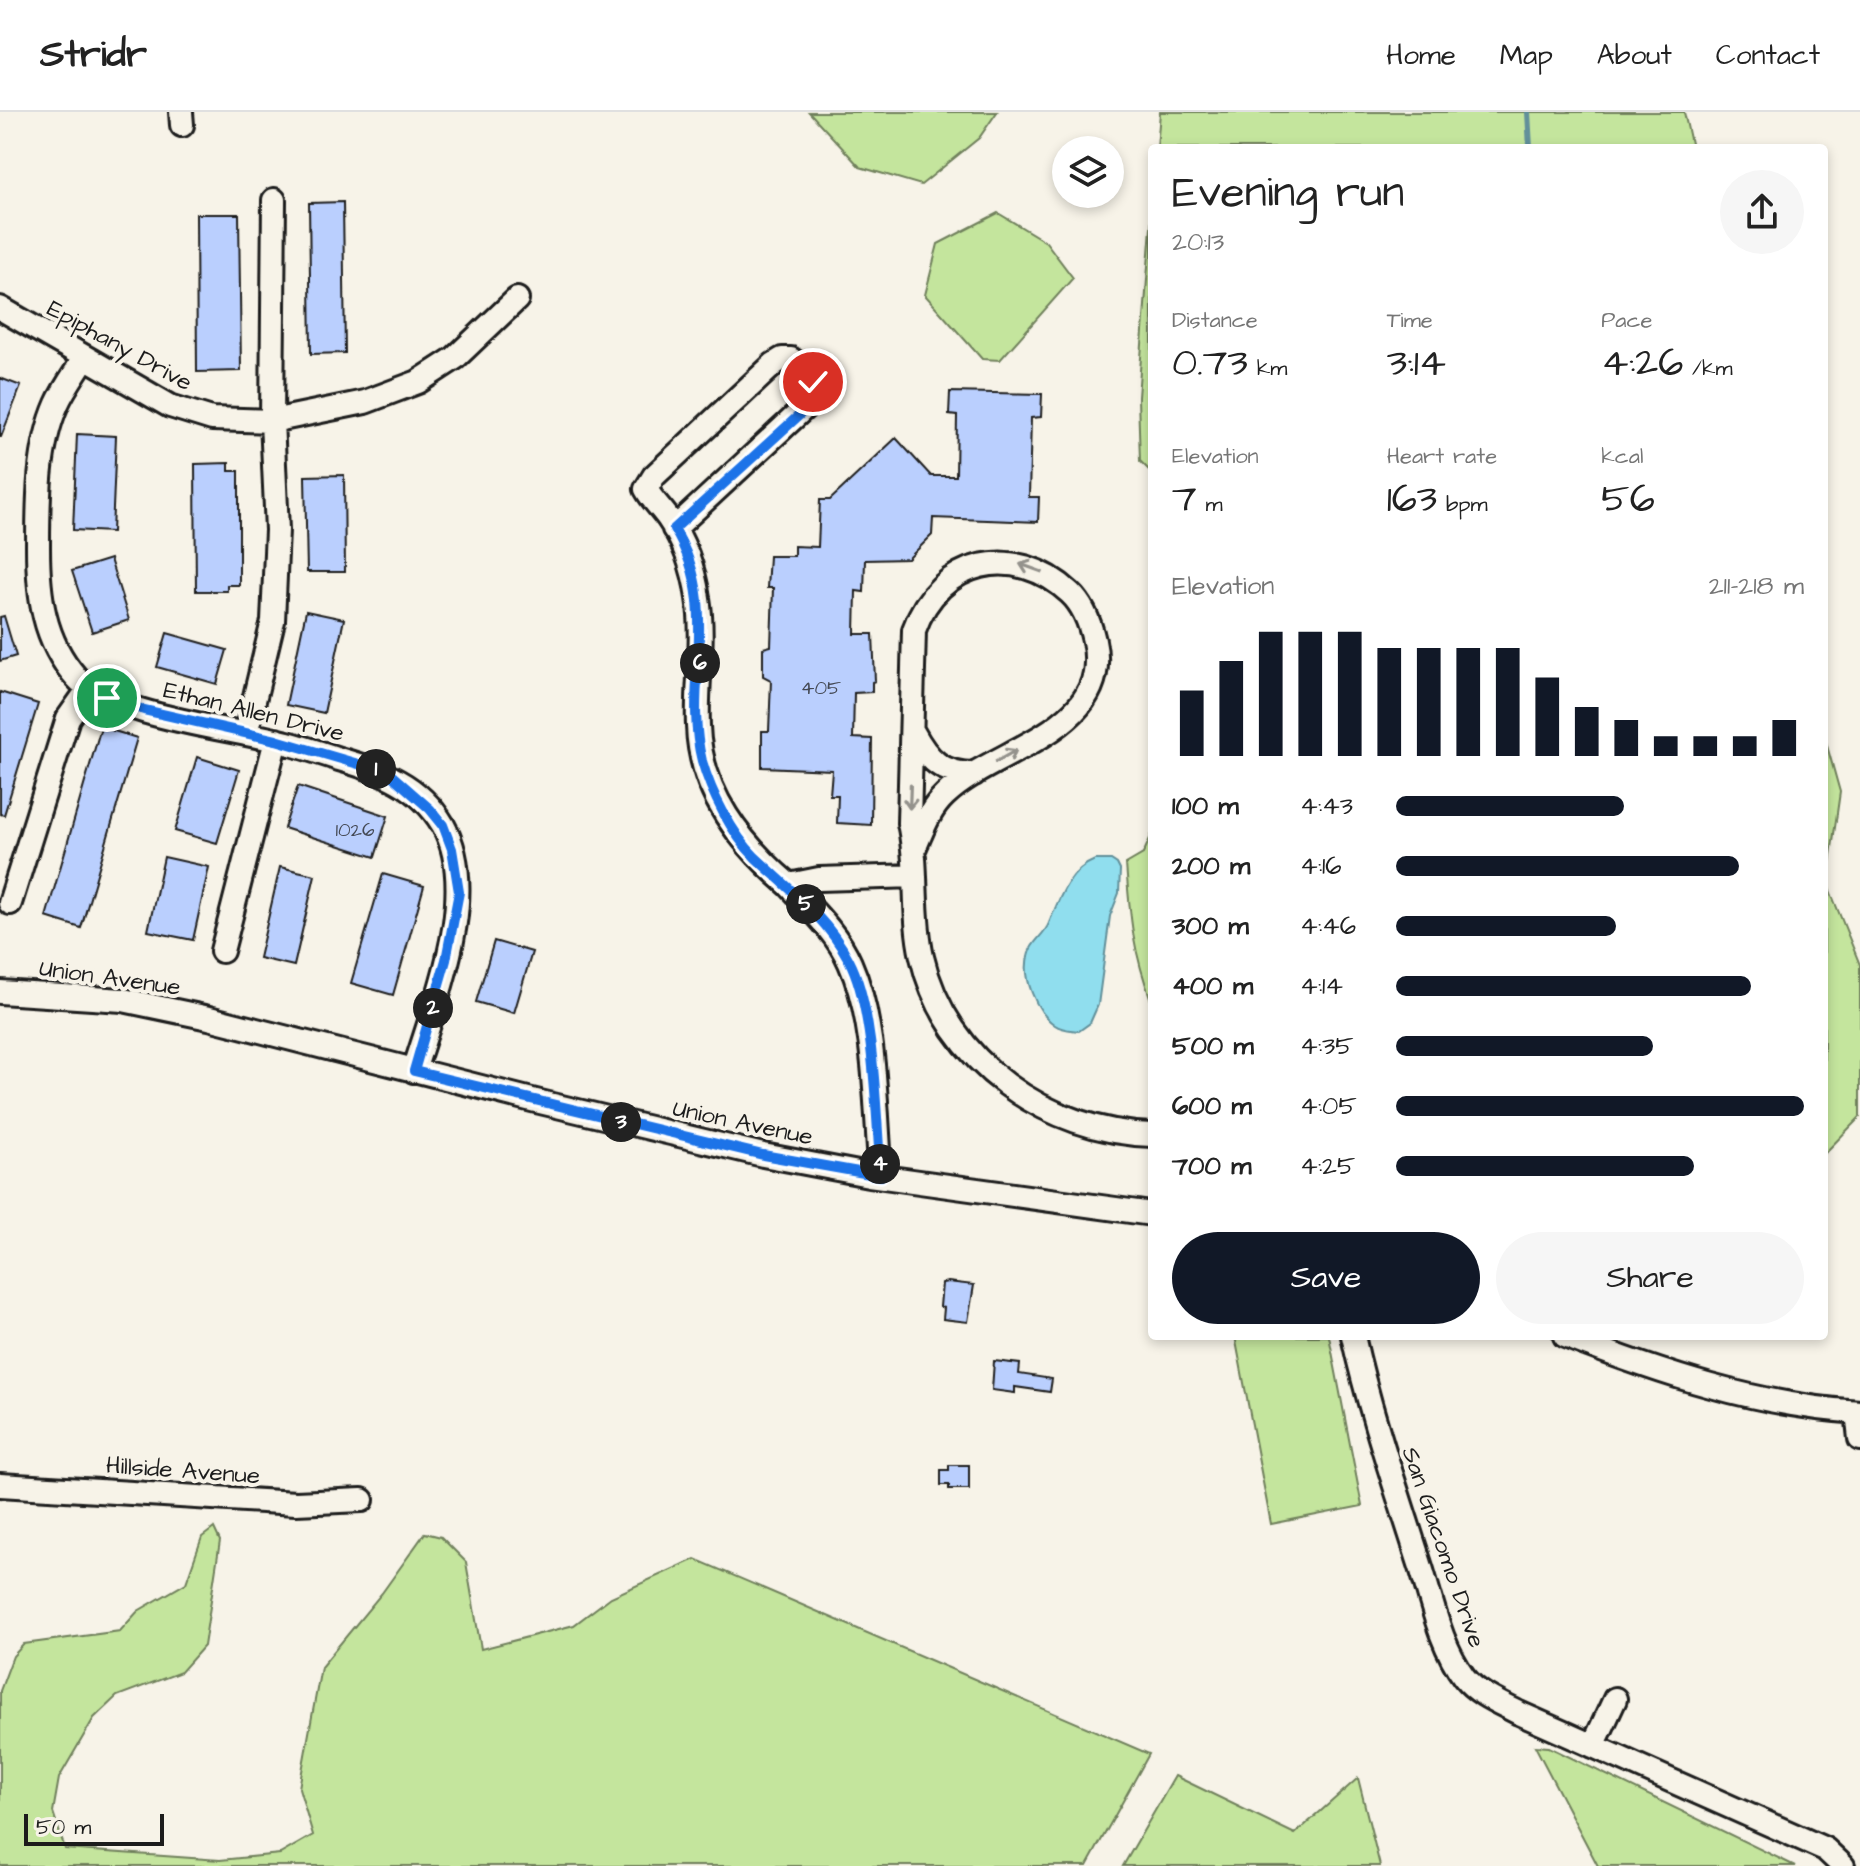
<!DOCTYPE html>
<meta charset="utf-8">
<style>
body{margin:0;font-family:"Architects Daughter",sans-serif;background:#f6f6f6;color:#222;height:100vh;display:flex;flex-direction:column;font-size:30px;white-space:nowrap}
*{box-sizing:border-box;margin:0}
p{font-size:26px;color:#767676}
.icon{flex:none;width:44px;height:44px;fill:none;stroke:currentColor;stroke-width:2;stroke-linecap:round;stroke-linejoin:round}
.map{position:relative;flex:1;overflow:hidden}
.details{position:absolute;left:1148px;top:32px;width:680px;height:1196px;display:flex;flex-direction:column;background:#fff;border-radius:8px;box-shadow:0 4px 12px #0003}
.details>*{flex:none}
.buttons{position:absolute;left:1052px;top:24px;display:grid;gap:16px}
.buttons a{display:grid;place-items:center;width:72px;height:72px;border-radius:50%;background:#fff;box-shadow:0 4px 12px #0003;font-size:40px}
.scale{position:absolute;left:24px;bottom:20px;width:140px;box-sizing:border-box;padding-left:8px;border:4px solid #1c1c1c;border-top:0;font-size:22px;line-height:28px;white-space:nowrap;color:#1c1c1c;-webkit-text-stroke:6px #f7f3e8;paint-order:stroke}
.pin{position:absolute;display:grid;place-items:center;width:68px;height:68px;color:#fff;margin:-34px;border:4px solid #fff;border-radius:50%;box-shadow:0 2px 8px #0007}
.km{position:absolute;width:40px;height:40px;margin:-20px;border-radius:50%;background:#222;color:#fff;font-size:22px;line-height:40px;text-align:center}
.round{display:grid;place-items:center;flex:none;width:84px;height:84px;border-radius:42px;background:#f6f6f6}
.headline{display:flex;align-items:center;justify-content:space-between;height:136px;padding:0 24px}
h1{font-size:44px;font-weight:600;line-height:60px}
.metrics{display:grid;grid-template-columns:repeat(3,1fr);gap:12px;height:136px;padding:8px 24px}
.metrics div{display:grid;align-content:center}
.metrics b{font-size:40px;font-weight:600}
.metrics small{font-size:22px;font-weight:400}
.metrics p{font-size:22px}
.chart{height:224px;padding:16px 24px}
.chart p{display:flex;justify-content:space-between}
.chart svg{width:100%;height:144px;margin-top:8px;stroke:#111827;stroke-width:6}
.action{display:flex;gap:16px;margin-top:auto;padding:16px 24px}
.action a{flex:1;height:92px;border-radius:48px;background:#111827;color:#fff;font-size:32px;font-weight:600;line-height:92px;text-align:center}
.action a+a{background:#f6f6f6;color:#222}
ul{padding:0 24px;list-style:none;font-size:26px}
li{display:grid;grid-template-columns:128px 96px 1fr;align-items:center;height:60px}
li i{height:20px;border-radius:10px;background:#111827}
header{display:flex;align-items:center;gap:48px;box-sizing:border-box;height:112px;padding:0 40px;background:#fff;border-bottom:2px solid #e0e0e0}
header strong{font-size:38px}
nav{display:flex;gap:44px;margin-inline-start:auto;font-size:28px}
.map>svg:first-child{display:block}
.green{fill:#c4e59d;stroke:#70805c;stroke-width:2}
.water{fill:#90deee;stroke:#62909a;stroke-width:2}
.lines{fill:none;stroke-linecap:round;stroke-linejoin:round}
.stream{stroke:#62909a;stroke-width:6}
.building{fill:#bacffe;stroke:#1c1c1c;stroke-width:2}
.minor-casing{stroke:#1c1c1c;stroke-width:28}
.minor{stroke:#f7f3e8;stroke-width:22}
.oneway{stroke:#94928c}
.route-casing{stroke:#fff;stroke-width:16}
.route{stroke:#1a73e8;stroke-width:10}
.labels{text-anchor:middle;stroke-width:8;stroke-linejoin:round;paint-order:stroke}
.number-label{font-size:20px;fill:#444954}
.street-label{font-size:24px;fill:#1c1c1c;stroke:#f7f3e8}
</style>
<header>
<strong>Stridr</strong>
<nav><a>Home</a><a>Map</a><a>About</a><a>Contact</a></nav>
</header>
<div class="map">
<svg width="1860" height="1754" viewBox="0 0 1860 1754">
<rect width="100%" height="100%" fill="#f7f3e8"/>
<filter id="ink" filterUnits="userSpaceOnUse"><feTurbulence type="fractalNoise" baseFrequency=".0125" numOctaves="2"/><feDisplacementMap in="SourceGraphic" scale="16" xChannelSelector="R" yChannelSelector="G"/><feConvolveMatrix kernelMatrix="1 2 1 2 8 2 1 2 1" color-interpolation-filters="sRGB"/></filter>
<g filter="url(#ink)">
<path class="green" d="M 809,0 L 997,0 L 979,26 L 921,73 L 860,55 Z
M 1160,0 L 1684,0 L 1692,36 L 1157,36 Z
M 998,101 L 1046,130 L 1073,166 L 1000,248 L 982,247 L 925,183 L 938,132 Z
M 1152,102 L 1152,361 L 1140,349 L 1138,285 Z
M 1824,623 L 1840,680 L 1827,771 L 1860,853 L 1860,1005 L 1824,1042 Z
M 1152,722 L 1152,891 C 1133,839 1130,807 1126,752 L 1143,742 Z
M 1235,1224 L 1329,1224 L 1362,1394 L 1271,1412 Z
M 214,1416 L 220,1429 L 204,1534 L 181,1560 L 117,1584 L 94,1606 L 59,1666 L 53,1700 L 65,1737 L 220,1748 L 280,1742 L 313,1723 L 299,1676 L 321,1555 L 382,1481 L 425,1421 L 441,1425 L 466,1450 L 481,1537 L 574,1513 L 611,1485 L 695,1447 L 1149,1642 L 1087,1754 L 0,1754 L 0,1579 L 13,1544 L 24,1532 L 120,1519 L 138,1499 L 186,1471 L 202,1425 Z
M 1535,1634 L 1549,1635 L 1795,1754 L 1598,1754 Z
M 1175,1664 L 1295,1722 L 1358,1666 L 1380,1754 L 1123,1754 Z"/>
<path class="water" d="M 1095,748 L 1111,748 L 1117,752 L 1120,758 L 1119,781 L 1110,804 L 1098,893 L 1090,911 L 1079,919 C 1072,918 1062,918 1055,913 C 1036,900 1021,864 1029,841 C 1032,830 1045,822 1049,811 C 1059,787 1069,758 1095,748 Z"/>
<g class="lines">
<path class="stream" d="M 1528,0 L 1530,36"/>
</g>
<path class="building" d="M 343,90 L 345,241 L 311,242 L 309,91 Z
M 196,102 L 239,102 L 241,259 L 197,260 Z
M 0,266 L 21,274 L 1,325 L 0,325 Z
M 950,280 L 1042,282 L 1041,305 L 1031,306 L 1029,385 L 1039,385 L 1038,410 L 933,406 L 932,423 L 908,447 L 865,448 L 864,480 L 856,479 L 855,522 L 873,522 L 875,569 L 872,570 L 872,580 L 854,581 L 853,626 L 872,627 L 871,713 L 837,711 L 838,683 L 830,683 L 832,658 L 762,655 L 762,619 L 769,619 L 771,568 L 763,564 L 763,536 L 771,534 L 773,476 L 767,476 L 769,444 L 794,444 L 794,434 L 818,435 L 820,388 L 830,388 L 896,326 L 931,364 L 956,364 L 957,304 L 949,303 Z
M 77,322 L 116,324 L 112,420 L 73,418 Z
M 229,351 L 229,359 L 239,359 L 239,473 L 227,473 L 227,479 L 196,479 L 195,352 Z
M 344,363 L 345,460 L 307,460 L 305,364 Z
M 110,447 L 129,508 L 92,520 L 72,459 Z
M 306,499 L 344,507 L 324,601 L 286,593 Z
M 4,504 L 16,544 L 0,549 L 0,505 Z
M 167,521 L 227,538 L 217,572 L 157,555 Z
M 0,580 L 38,592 L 4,703 L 0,702 Z
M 101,615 L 137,626 L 81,816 L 46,805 Z
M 197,645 L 239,658 L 217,731 L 175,719 Z
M 298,674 L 388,704 L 375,745 L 284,716 Z
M 164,745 L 209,755 L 193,828 L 148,819 Z
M 280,755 L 315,763 L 294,854 L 259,846 Z
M 383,762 L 424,774 L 393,883 L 351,871 Z
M 494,829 L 532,840 L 514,901 L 476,890 Z
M 948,1170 L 974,1173 L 968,1210 L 943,1207 L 944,1196 L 940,1195 L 942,1171 Z
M 994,1249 L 1020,1252 L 1019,1262 L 1052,1267 L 1050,1280 L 1015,1275 L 1015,1281 L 992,1278 Z
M 949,1353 L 969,1353 L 969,1377 L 949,1377 L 949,1373 L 941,1373 L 941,1358 L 949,1358 Z"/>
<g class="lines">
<defs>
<path id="minor" d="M 181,0 L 182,13
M 0,196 L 170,294 L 212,307 L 272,309 L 365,290 L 418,270 L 455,246 L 517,187
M 85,245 C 76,260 64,276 57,292 C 38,335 38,389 38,435 C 38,481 43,528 76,565 C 108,602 226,616 275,628 C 297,633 318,640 339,647 C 381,659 419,672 443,713 C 481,781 435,889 414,959
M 674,417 L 814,287 C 818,270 804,256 791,247 L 782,247 L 774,252 L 654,364 L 646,377 C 652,388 661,396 668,406 C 684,429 694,458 698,486 C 705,528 696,571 698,614 C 700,681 741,732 789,773 L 819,767 L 915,764
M 913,620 C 928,648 942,662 974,662
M 246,622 L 273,509 L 277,418 L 272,309 L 274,88
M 915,735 C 923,717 929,698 945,683 C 993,636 1114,619 1094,529 C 1090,511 1083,493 1070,481 C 1015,430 939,447 914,518 L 909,711 C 919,755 912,801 922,845 C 946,951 1048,1020 1152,1023
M 789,773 C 811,797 837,821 850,851 C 877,912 875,998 881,1064
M 10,791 L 68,606 L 90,575
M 222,839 L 276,628
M 0,880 L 123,888 L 209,906 L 536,989 L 763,1043 L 869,1063 L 1152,1102
M 1353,1224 C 1370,1301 1396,1376 1420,1452 C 1432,1489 1440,1533 1464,1565 C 1477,1582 1500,1591 1519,1601 L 1825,1737 L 1843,1754
M 1565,1224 C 1659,1261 1758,1294 1860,1300
M 1857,1300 L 1860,1327
M 0,1373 L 296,1391 L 362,1388
M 1593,1634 L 1615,1587"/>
</defs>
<use href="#minor" class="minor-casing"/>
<use href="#minor" class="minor"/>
</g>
<defs><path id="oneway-shaft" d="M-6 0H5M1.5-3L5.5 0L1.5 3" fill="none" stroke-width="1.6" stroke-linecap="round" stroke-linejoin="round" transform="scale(2)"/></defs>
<g class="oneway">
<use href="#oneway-shaft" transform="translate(1031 456) rotate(-160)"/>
<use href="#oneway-shaft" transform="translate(1006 644) rotate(-29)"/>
<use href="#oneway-shaft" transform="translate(910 685) rotate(92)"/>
</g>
</g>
<g class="lines" filter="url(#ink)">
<defs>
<path id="route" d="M 107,586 L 144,598 L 276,628 L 389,661 L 430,697 L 443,713 L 452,737 L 459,780 L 446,848 L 414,959 L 763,1043 L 881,1064 C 876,1007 875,897 849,848 C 827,806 789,777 755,745 C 732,722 711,681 702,649 C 682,571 723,497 674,417 L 806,297 L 816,279 L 813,270"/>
</defs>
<use href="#route" class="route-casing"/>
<use href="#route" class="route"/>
</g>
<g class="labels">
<g class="number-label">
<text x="821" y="582">405</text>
<text x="355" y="724">1026</text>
</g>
<g class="street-label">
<text transform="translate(120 233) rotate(29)" y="8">Epiphany Drive</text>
<text transform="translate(254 599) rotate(14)" y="8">Ethan Allen Drive</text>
<text transform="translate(110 865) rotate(8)" y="8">Union Avenue</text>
<text transform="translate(743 1010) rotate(12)" y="8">Union Avenue</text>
<text transform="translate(183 1358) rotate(4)" y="8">Hillside Avenue</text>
<text transform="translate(1444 1435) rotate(71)" y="8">San Giacomo Drive</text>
</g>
</g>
</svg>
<div class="buttons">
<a><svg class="icon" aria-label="layers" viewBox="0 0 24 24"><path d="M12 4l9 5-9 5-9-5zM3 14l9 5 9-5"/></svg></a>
</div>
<div class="scale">50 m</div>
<div class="pin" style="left:107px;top:586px;background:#1e9e55"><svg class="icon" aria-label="arrive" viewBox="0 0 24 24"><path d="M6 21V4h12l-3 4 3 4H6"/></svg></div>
<div class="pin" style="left:813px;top:270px;background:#d93025"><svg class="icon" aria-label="check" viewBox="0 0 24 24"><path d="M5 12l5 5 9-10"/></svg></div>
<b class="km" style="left:376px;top:657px">1</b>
<b class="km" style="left:433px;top:896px">2</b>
<b class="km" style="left:621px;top:1010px">3</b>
<b class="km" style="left:880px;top:1052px">4</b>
<b class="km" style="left:806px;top:792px">5</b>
<b class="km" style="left:700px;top:551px">6</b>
<section class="details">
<div class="headline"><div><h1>Evening run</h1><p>20:13</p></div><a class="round"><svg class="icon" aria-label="share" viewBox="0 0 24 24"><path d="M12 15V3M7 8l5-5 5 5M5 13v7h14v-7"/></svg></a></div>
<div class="metrics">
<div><p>Distance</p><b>0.73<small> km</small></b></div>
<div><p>Time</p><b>3:14</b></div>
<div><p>Pace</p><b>4:26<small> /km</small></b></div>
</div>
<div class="metrics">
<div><p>Elevation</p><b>7<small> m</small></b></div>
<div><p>Heart rate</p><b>163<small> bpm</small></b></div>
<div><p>kcal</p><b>56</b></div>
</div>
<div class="chart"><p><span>Elevation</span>211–218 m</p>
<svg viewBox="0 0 160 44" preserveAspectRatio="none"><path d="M5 44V24M15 44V15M25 44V6M35 44V6M45 44V6M55 44V11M65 44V11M75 44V11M85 44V11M95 44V20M105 44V29M115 44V33M125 44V38M135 44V38M145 44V38M155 44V33"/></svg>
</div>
<ul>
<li><b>100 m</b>4:43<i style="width:56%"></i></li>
<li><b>200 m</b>4:16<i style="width:84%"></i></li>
<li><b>300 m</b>4:46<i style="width:54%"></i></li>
<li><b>400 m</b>4:14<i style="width:87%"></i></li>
<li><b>500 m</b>4:35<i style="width:63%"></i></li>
<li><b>600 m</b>4:05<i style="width:100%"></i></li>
<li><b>700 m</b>4:25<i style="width:73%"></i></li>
</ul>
<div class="action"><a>Save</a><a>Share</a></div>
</section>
</div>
